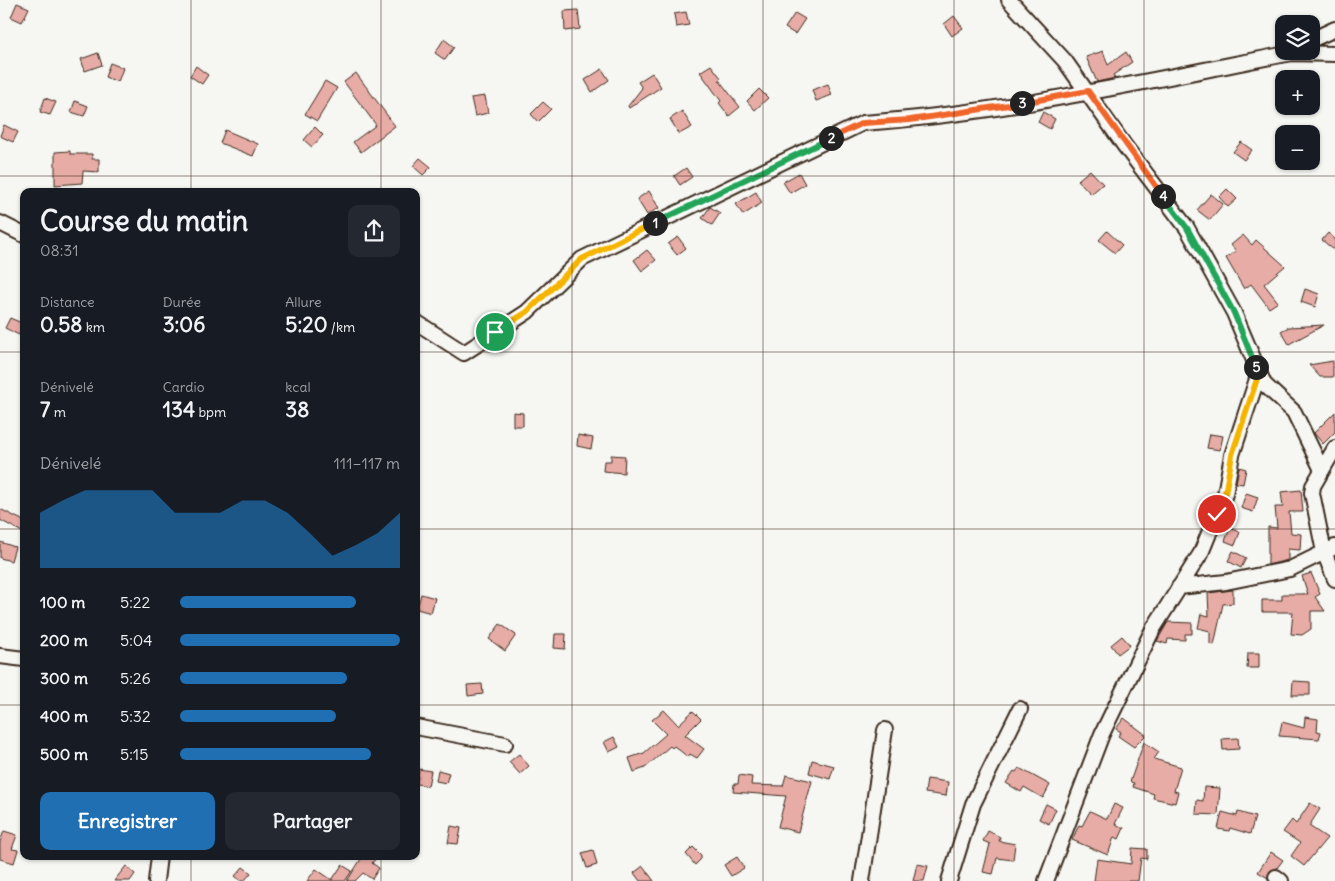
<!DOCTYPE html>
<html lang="fr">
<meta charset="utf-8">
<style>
body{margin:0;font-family:Delius,sans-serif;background:#242831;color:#f1f3f6;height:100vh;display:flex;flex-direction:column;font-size:19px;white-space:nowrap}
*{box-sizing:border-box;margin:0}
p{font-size:16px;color:#9ea1a6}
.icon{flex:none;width:28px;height:28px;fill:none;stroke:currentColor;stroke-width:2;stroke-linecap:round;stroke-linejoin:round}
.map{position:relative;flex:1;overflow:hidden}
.drawer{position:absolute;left:20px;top:188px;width:400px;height:672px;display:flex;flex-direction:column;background:#171b24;border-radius:10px;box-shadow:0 1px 4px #0004}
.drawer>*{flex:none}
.tools{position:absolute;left:1275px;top:15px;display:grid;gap:10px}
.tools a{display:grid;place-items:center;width:45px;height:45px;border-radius:10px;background:#171b24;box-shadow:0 1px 4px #0004;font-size:25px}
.pin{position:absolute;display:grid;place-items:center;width:42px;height:42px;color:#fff;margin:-21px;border:2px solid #fff;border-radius:50%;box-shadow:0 1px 5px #0007}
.km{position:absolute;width:25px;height:25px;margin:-12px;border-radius:50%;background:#222;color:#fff;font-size:14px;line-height:25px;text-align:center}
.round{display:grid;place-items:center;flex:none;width:52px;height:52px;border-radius:10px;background:#242831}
.overview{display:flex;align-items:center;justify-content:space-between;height:85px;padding:0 20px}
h1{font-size:28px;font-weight:700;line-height:38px}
.metrics{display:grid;grid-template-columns:repeat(3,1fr);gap:8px;height:85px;padding:5px 20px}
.metrics div{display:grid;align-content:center}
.metrics b{font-size:21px;font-weight:700}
.metrics small{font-size:14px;font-weight:400}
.metrics p{font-size:14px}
.chart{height:140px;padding:10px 20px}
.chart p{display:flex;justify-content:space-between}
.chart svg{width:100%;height:90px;margin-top:5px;fill:#1f6fb2;opacity:.7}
.cta{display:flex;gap:10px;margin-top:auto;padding:10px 20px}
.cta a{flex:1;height:58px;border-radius:10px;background:#1f6fb2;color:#fff;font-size:20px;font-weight:700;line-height:58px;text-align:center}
.cta a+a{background:#242831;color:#f1f3f6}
ul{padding:0 20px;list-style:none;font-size:16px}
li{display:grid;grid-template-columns:80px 60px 1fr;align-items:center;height:38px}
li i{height:12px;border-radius:6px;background:#1f6fb2}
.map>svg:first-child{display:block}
.building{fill:#e7aca5;stroke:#3b2a1e}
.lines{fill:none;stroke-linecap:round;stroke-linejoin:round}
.minor-casing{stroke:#3b2a1e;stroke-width:18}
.minor{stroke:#f6f6f2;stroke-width:14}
.split-1-casing{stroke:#fff;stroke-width:10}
.split-2-casing{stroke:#fff;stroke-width:10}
.split-3-casing{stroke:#fff;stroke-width:10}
.split-4-casing{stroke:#fff;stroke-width:10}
.split-5-casing{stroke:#fff;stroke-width:10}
.split-6-casing{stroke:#fff;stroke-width:10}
.split-1{stroke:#f5b400;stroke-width:6}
.split-2{stroke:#22a559;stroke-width:6}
.split-3{stroke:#f0652b;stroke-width:6}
.split-4{stroke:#f0652b;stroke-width:6}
.split-5{stroke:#22a559;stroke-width:6}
.split-6{stroke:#f5b400;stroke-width:6}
.grid{fill:none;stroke:#3b2a1e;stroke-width:1;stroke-opacity:0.55}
</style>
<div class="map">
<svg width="1335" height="881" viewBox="0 0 1335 881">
<rect width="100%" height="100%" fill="#f6f6f2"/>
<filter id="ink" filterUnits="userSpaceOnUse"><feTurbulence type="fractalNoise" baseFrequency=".02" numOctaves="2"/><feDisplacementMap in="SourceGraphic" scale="10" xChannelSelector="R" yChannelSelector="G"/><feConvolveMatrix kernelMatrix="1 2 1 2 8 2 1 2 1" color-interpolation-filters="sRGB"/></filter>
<g filter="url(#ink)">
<path class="building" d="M 17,3 L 29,8 L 22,22 L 11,17 Z
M 578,10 L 580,29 L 565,31 L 564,11 Z
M 686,12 L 689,25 L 676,27 L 674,14 Z
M 795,13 L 805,19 L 795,34 L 785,28 Z
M 954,16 L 963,28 L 952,36 L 944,24 Z
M 444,39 L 454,47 L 445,60 L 435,53 Z
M 1103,51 L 1108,65 L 1126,52 L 1132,62 L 1113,75 L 1115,78 L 1097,82 L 1086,57 Z
M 98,53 L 102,65 L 85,71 L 81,59 Z
M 110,63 L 123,68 L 118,82 L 105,77 Z
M 711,65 L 721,78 L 719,80 L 740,107 L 729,116 L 719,103 L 721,101 L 700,72 Z
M 196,66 L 208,75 L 202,84 L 190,76 Z
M 602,69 L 609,80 L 592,92 L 585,80 Z
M 356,73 L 395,126 L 361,152 L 353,142 L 376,125 L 344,82 Z
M 652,73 L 661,87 L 629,108 L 628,106 L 642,88 L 638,82 Z
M 325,81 L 337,88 L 317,121 L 305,114 Z
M 828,84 L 832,95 L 816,101 L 812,90 Z
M 759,89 L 768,98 L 755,110 L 747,101 Z
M 485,96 L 488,113 L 475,116 L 471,98 Z
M 45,98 L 56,102 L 50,115 L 40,112 Z
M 75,101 L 88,106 L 84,116 L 71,112 Z
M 543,102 L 551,109 L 538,122 L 531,114 Z
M 682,111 L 692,127 L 679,134 L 670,119 Z
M 1043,112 L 1055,119 L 1050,129 L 1038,122 Z
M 4,125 L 18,132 L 13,142 L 0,136 Z
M 315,127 L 323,135 L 312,147 L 304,140 Z
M 225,130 L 258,144 L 253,156 L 220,143 Z
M 1241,142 L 1252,150 L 1244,160 L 1233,152 Z
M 70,151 L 70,154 L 92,154 L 92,159 L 99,159 L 99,172 L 83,171 L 82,183 L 55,185 L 55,152 Z
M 420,158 L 431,167 L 423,175 L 413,166 Z
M 686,168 L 692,177 L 680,185 L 674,176 Z
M 1090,170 L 1103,184 L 1091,194 L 1078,180 Z
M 799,173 L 805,184 L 790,193 L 783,182 Z
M 1227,189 L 1237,199 L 1228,207 L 1219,197 Z
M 649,191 L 659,208 L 647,215 L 637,199 Z
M 756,192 L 762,203 L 743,215 L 736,204 Z
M 1211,194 L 1223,204 L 1210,220 L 1197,210 Z
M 710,207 L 720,213 L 712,225 L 702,218 Z
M 1107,231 L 1122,245 L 1115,253 L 1099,240 Z
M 1328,233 L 1335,239 L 1335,251 L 1322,240 Z
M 1243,235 L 1252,245 L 1256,240 L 1285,266 L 1264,284 L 1278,302 L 1269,308 L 1251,284 L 1244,289 L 1226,258 L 1236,251 L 1231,245 Z
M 678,237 L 686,248 L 677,255 L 668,244 Z
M 647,250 L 656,260 L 642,271 L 634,260 Z
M 1305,289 L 1319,294 L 1315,307 L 1301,302 Z
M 10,318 L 24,324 L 19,335 L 5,328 Z
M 1324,325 L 1289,344 L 1281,331 L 1289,327 Z
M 1333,361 L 1333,377 L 1320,377 L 1309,365 Z
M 513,412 L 523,413 L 523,426 L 513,426 Z
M 1335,412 L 1335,432 L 1323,444 L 1314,433 Z
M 1210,434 L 1223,436 L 1220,450 L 1207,448 Z
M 578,435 L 593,438 L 591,449 L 577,446 Z
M 611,455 L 625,456 L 624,473 L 603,471 L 604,461 L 611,461 Z
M 1239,467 L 1246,469 L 1243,484 L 1236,483 Z
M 1301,490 L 1303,512 L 1289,512 L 1291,533 L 1301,534 L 1300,550 L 1288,549 L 1288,560 L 1268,565 L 1268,527 L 1277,528 L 1275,507 L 1283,507 L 1281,492 Z
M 1246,493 L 1258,497 L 1253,512 L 1241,508 Z
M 0,509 L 24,521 L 24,533 L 0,520 Z
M 1230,528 L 1240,532 L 1235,545 L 1225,541 Z
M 0,542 L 15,547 L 11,561 L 0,558 Z
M 1233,551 L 1246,558 L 1241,568 L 1228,561 Z
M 1311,573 L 1320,594 L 1315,597 L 1325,611 L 1311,611 L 1311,629 L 1302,635 L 1291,634 L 1293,612 L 1262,612 L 1262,600 L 1282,600 L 1282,594 L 1308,594 L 1302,576 Z
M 1233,590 L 1233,603 L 1223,604 L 1214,645 L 1210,644 L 1210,631 L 1198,628 L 1201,614 L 1209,616 L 1208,593 Z
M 421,594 L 435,598 L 431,613 L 417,609 Z
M 1168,622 L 1192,623 L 1192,634 L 1185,634 L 1185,640 L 1168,639 L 1167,644 L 1157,641 Z
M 500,624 L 516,635 L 505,651 L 489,639 Z
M 555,634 L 566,634 L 565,649 L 554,648 Z
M 1122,636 L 1130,645 L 1118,654 L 1111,645 Z
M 1248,653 L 1259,653 L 1259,668 L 1247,668 Z
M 1293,681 L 1310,682 L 1310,695 L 1292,695 Z
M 482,684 L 483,694 L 468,696 L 467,685 Z
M 664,710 L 678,725 L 693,711 L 701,719 L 685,735 L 704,749 L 697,758 L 690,754 L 688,757 L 674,746 L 672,748 L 670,746 L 645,768 L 634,772 L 629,758 L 644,753 L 666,734 L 652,720 Z
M 1305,717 L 1318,719 L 1317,731 L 1321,732 L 1319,739 L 1279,736 L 1282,722 L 1304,728 Z
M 1124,718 L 1146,735 L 1134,747 L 1118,736 L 1121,732 L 1116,729 Z
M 614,737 L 619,747 L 609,752 L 604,742 Z
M 1238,738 L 1239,749 L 1223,750 L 1222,739 Z
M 1144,742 L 1159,752 L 1154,759 L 1181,767 L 1174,791 L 1178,792 L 1175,803 L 1153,798 L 1154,794 L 1133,787 L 1134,783 L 1130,782 Z
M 519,754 L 529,766 L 520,774 L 509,762 Z
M 812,760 L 834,766 L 830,779 L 809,773 Z
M 1019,768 L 1050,785 L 1043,798 L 1024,787 L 1021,792 L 1006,783 L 1014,771 L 1016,772 Z
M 419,769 L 431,771 L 428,786 L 417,784 Z
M 438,770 L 449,773 L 446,783 L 436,781 Z
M 739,775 L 752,777 L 751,785 L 783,786 L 786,775 L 812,781 L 798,832 L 778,827 L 786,796 L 733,792 L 734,784 L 738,784 Z
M 927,779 L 948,782 L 946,796 L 925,793 Z
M 1204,787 L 1220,788 L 1218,815 L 1196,814 L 1197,800 L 1203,801 Z
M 1310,803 L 1320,809 L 1309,826 L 1327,838 L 1304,866 L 1291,856 L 1300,843 L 1283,832 L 1292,820 L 1296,824 Z
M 1046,804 L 1056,809 L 1049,824 L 1039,819 Z
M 1114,804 L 1123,808 L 1115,824 L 1124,828 L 1119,839 L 1114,837 L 1108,855 L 1072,840 L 1079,825 L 1082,826 L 1090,811 L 1107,819 Z
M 1222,812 L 1237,816 L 1238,812 L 1255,817 L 1250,834 L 1230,828 L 1229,831 L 1218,829 Z
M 451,826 L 461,828 L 458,844 L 448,843 Z
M 4,831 L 17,835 L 12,849 L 18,850 L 14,863 L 0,859 L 0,842 Z
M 988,831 L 1000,837 L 999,841 L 1015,844 L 1013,860 L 997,858 L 993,874 L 983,872 L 990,844 L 983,841 Z
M 693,847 L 701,855 L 701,859 L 695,865 L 686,854 Z
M 1132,848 L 1147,849 L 1147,859 L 1141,858 L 1138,881 L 1094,881 L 1097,859 L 1131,864 Z
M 593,850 L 597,865 L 587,868 L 582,853 Z
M 1271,852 L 1283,860 L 1277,868 L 1270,871 L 1268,878 L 1258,872 Z
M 363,856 L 378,856 L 372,863 L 379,868 L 372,879 L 363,873 L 355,881 L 347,881 Z
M 737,857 L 744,868 L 731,876 L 724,865 Z
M 917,864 L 928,866 L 924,881 L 913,881 Z
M 342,865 L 352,871 L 345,881 L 307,881 L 316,869 L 332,880 Z
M 126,866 L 135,874 L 130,881 L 114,881 Z
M 643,866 L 654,881 L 640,881 L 634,873 Z
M 243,867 L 251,873 L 244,881 L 241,881 L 235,876 Z"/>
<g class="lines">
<defs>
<path id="minor" d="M 1009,0 L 1065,61 L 1124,145 L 1187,228 L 1234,313 L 1264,384 L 1294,412 L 1322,470
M 1311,40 L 1335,29
M 0,223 L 24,235
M 416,322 L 464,353 L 527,312 L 582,259 L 863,123 C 1007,113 1150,80 1292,53 L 1335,54
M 1335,448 L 1313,486 L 1312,493 L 1324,552 L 1335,579
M 1179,587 L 1226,582 L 1290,569 L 1335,547
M 0,656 L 24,659
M 416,727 L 505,744
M 1276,877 L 1281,881
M 156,881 L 159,856
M 862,881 L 885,730
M 949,881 L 973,804 L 1020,709
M 1046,881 L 1102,734 L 1153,629 L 1201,553 L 1225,494 L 1232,455 L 1259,373"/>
</defs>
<use href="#minor" class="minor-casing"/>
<use href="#minor" class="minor"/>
</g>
</g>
<g class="lines" filter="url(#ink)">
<defs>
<path id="split-1" d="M 495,332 L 527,312 L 582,259 L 655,223"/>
<path id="split-2" d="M 655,223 L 831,138"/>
<path id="split-3" d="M 831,138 L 863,123 L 910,120 L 1022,103"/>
<path id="split-4" d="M 1022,103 L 1088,91 L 1163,196"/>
<path id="split-5" d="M 1163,196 L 1187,228 L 1234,313 L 1256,367"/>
<path id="split-6" d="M 1217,514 L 1225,494 L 1232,455 L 1259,373 L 1256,367"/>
</defs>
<use href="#split-1" class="split-1-casing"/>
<use href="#split-2" class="split-2-casing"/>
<use href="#split-3" class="split-3-casing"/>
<use href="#split-4" class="split-4-casing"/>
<use href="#split-5" class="split-5-casing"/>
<use href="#split-6" class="split-6-casing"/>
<use href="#split-1" class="split-1"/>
<use href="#split-2" class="split-2"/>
<use href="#split-3" class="split-3"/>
<use href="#split-4" class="split-4"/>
<use href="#split-5" class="split-5"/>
<use href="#split-6" class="split-6"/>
</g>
<path class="grid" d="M 191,0 L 191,191M 381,0 L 381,191M 572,0 L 572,881M 763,0 L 763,881M 954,0 L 954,881M 1144,0 L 1144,881M 0,176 L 1335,176M 0,352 L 24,352M 416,352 L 1335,352M 0,529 L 24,529M 416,529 L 1335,529M 0,705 L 24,705M 416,705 L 1335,705M 191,856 L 191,881M 381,856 L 381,881"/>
</svg>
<div class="tools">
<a><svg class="icon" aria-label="layers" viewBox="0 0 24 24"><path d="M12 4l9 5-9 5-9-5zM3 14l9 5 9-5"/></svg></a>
<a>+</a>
<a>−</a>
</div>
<div class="pin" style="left:495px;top:332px;background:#1e9e55"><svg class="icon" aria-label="arrive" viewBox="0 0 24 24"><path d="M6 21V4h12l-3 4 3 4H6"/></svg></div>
<div class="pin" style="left:1217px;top:514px;background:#d93025"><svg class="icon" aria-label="check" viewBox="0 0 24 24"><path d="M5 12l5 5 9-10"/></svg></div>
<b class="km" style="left:655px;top:223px">1</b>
<b class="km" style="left:831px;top:138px">2</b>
<b class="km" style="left:1022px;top:103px">3</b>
<b class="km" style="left:1163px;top:196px">4</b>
<b class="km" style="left:1256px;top:367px">5</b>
<section class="drawer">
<div class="overview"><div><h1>Course du matin</h1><p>08:31</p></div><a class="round"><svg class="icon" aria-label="share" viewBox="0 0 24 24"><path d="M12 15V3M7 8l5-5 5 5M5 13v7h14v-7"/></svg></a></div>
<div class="metrics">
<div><p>Distance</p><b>0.58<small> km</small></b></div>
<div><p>Durée</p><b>3:06</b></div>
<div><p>Allure</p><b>5:20<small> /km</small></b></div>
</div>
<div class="metrics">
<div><p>Dénivelé</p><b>7<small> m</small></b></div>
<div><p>Cardio</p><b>134<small> bpm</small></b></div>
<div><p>kcal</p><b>38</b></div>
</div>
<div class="chart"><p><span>Dénivelé</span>111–117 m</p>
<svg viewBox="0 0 160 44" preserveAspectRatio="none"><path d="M0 44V17L10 11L20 6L30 6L40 6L50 6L60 17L70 17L80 17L90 11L100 11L110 17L120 27L130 38L140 33L150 27L160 17V44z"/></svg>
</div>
<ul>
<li><b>100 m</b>5:22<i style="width:80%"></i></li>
<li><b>200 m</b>5:04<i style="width:100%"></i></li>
<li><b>300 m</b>5:26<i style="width:76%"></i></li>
<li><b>400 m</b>5:32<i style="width:71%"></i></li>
<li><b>500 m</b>5:15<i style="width:87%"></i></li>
</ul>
<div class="cta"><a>Enregistrer</a><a>Partager</a></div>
</section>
</div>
